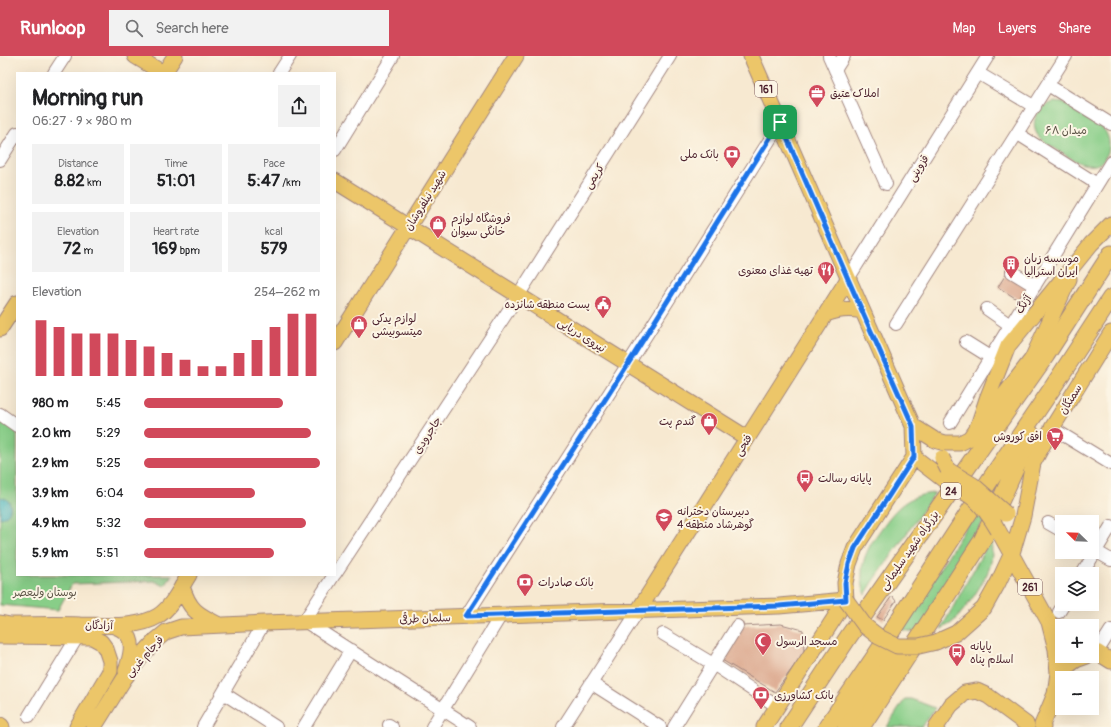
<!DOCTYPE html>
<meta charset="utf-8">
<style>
body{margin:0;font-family:Pangolin,"Playpen Sans Arabic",sans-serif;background:#f2f2f2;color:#202124;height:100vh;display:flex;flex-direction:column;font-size:15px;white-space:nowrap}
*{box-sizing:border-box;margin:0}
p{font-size:13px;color:#757577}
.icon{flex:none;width:22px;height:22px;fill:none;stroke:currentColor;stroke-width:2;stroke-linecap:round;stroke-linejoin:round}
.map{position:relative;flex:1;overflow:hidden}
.panel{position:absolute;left:16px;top:16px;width:320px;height:504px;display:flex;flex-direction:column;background:#fff;border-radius:0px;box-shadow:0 4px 16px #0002}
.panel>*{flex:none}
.needle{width:26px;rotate:293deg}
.fabs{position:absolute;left:1055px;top:459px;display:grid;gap:8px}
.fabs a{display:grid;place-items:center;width:44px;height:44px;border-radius:0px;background:#fff;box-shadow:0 4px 16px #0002;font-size:20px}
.pin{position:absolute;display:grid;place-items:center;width:34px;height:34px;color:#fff;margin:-17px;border-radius:8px;box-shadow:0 2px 6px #0006}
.round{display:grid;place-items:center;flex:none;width:42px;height:42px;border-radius:0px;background:#f2f2f2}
.head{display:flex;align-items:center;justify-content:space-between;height:68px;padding:0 16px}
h1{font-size:22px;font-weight:800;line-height:30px}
.figures{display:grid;grid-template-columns:repeat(3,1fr);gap:6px;height:68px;padding:4px 16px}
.figures div{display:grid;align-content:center;border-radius:0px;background:#f2f2f2;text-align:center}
.figures b{font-size:17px;font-weight:800}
.figures small{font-size:11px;font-weight:400}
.figures p{font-size:11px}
.chart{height:112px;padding:8px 16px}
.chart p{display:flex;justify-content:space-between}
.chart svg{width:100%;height:72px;margin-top:4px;stroke:#d1495b;stroke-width:6}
ul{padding:0 16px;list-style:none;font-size:13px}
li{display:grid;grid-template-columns:64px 48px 1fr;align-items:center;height:30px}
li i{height:10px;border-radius:5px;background:#d1495b}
header{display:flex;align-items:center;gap:24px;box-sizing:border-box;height:56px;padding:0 20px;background:#d1495b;color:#fff}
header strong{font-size:19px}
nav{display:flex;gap:22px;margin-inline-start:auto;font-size:14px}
.search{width:280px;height:36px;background:#f2f2f2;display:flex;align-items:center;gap:10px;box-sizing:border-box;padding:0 14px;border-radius:0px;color:#757577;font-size:15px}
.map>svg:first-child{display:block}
.green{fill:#88ce88;stroke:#69765a}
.water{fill:#47b6be;stroke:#486a74}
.building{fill:#dca88e}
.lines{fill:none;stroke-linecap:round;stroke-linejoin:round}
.minor-casing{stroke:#a0847e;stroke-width:14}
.major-casing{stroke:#a0847e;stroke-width:17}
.highway-casing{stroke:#a0847e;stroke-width:19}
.minor{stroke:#fff;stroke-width:12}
.major{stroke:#ecc669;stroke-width:15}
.highway{stroke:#ecc669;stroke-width:17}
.major-bridge-casing{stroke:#a0847e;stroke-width:17;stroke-linecap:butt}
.major-bridge{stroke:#ecc669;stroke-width:15}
.route-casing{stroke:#fff;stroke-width:8}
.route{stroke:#1a73e8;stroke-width:5}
.labels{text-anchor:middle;stroke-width:4;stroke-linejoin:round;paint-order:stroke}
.shield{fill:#fcf5e5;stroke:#7f5f63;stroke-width:1}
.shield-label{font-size:10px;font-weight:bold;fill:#4a1f2b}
.poi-label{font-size:11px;fill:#4a1f2b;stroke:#fcf5e5;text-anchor:start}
.park-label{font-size:11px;fill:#5d5447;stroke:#fcf5e5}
.street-label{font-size:11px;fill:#4a1f2b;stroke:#fcf5e5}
</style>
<header>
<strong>Runloop</strong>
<div class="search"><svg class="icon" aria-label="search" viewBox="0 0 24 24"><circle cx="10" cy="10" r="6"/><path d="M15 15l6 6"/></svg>Search here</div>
<nav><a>Map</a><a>Layers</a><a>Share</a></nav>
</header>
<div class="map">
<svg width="1111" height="671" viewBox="0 0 1111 671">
<rect width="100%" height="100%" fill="#fcf5e5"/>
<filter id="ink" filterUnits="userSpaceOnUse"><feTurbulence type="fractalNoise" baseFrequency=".025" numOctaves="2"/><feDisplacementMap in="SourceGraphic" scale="8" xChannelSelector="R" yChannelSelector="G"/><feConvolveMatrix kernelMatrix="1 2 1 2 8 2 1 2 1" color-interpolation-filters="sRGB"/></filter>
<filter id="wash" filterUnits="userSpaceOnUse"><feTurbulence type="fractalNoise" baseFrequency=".012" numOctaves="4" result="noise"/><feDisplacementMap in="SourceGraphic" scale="16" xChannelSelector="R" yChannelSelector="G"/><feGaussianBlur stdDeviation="0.9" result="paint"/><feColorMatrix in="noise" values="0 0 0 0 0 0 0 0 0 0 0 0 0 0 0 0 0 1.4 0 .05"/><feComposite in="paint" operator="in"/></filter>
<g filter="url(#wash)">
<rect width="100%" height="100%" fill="#f7e9d1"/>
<path class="green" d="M 1054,46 L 1064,47 L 1102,71 C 1108,78 1111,86 1108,96 C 1098,122 1074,104 1059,95 C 1052,90 1042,86 1037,78 C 1029,64 1040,49 1054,46 Z
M 0,363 L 17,374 L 17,519 L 172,519 L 165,530 L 154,525 L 72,528 L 58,554 L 0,549 Z
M 935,437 L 873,526 L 865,539 C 857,512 865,495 881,473 C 896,452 907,439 935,437 Z
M 975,456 L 982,462 L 983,466 L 922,577 L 902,574 Z
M 991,482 C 992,493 993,503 989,513 C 984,527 965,554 954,565 C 951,568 946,570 941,573 Z
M 905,643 L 911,643 L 935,652 L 922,671 L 887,671 Z"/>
<path class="water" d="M 0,441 C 14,442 14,460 0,462 Z"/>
<g id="blocks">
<path class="building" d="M 1008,215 L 1030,230 L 1020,245 L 998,231 Z
M 892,540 L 896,545 L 883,564 L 877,561 Z
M 781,568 L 803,574 L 804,596 L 775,636 L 722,604 L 743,570 Z"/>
</g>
</g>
<g filter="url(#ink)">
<use href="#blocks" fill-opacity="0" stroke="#a0847e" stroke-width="1"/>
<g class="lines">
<defs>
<path id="minor" d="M 829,0 L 886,128
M 835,14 L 844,0
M 54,17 L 65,0
M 279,17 L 290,0
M 978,17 L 1035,51
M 1048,29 L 1111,68
M 1018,78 L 1097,128
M 335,94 L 393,0
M 0,104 L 17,77
M 1012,216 L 1035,230
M 848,223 L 988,0
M 987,253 L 1010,269
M 896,268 L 1066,0
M 966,286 L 990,301
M 0,358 L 17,370
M 950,367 L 1111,106
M 1052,372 L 1111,408
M 1048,467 L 1062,475
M 1092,493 L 1111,504
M 335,518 L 518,240 L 670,0
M 1082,518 L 1111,470
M 1059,556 L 1064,548
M 466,560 L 628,308 L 781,66
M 306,566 L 470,671
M 303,567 L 334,519
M 663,578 L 713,608 L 778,651
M 1097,596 L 1111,574
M 591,627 L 660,671
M 223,637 L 276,671
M 29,660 L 78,580
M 389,669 L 392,671
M 203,671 L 264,567
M 304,671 L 351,594
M 432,671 L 501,559
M 563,671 L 638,555
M 674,671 L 737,570"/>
<path id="major" d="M 135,0 L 163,17
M 751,0 L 913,370 L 914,401
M 164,17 L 175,0
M 335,125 L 747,382
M 826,258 C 838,253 849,252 862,255
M 0,273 L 17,247
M 335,287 L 516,0
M 983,366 L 988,360 L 1032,303 L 1069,223
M 913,370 L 935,384 L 945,387 L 960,387 L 970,382 L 978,370 L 987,343 L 1008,290 L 1091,188 L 1111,168
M 914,401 L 944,424
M 998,474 L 1049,566 L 1056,593 L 1058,617 L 1055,638 L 1042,669 L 1043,671
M 182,530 C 189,554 197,558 219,569
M 846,544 L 845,527 L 849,508 L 855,492 L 914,401
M 638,555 L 848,223
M 0,567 L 10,569 C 33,569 56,568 80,569 C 103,569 137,573 158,560 C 172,551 180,533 189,519
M 114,570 C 117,571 122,573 125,576 C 136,585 130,603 126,615
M 0,580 L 92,581 L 101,586 L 106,593 L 110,605 L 110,615 L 77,671
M 936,586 L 956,577 L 984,552 L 998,527 L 1012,497 L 1023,460 L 1033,407 L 1052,372 L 1111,277
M 1092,593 L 1111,605
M 1058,617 L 1076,604 L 1087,600
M 94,671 L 124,623 L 145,596 L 155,585 L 166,576 L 181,571 L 264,567 L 779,550 L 846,544
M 764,671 L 846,544
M 845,671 L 897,590
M 936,671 L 951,649 L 965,637 L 977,635 L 988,640 L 1026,668 L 1027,671"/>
<path id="highway" d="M 0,670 L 1,671
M 789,671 L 849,580 L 1046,299 L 1111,198
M 827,671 L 876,599 L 990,424 L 1051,334 L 1111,242
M 861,671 L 982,485 L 1031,378"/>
</defs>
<use href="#minor" class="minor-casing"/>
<use href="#major" class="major-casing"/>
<use href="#highway" class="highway-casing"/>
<use href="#minor" class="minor"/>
<use href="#major" class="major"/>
<use href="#highway" class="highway"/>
<defs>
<path id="major-bridge" d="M 942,402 L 948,414 L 973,429 L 1006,458
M 944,424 C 953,431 964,435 973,442 C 984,451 991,462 998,474
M 846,544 L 865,570 L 879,581 L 897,590 L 919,590 L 936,586"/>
</defs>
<use href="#major-bridge" class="major-bridge-casing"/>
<use href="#major-bridge" class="major-bridge"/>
</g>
</g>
<g class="lines" filter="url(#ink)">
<defs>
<path id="route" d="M 780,66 L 848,223 L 913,370 L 914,401 L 855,492 L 849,508 L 845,527 L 846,544 L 779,550 L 466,560 L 628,308 Z"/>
</defs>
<use href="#route" class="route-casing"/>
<use href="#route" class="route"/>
</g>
<defs>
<symbol id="office-pin" viewBox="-11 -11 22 30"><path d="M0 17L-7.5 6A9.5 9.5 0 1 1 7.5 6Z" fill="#d1495b" stroke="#fcf5e5"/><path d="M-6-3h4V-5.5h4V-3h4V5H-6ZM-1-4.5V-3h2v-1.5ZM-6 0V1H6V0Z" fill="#fff"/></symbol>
<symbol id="bank-pin" viewBox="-11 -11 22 30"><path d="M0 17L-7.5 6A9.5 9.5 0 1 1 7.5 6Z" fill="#d1495b" stroke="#fcf5e5"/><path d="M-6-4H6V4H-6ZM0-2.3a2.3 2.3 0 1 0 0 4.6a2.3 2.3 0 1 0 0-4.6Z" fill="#fff"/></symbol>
<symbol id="shop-pin" viewBox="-11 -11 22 30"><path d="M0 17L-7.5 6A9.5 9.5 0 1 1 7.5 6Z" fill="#d1495b" stroke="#fcf5e5"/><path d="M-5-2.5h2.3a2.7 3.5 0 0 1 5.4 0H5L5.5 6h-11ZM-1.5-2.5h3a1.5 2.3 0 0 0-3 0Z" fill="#fff"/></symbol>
<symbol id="building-pin" viewBox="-11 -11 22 30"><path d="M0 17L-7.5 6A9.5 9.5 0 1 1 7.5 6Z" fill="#d1495b" stroke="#fcf5e5"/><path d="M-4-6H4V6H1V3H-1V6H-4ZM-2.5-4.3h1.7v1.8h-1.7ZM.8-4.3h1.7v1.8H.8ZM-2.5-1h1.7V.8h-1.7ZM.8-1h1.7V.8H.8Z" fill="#fff"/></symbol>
<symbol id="restaurant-pin" viewBox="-11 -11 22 30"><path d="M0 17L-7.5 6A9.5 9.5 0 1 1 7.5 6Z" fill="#d1495b" stroke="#fcf5e5"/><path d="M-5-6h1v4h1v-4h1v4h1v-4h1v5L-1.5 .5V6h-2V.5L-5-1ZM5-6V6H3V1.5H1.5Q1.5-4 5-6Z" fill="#fff"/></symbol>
<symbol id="civic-pin" viewBox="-11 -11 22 30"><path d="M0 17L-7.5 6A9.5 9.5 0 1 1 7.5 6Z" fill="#d1495b" stroke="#fcf5e5"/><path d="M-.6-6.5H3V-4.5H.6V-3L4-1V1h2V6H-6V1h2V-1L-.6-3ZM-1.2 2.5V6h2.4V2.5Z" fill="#fff"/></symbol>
<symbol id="supermarket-pin" viewBox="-11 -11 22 30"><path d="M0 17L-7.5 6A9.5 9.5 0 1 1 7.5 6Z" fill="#d1495b" stroke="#fcf5e5"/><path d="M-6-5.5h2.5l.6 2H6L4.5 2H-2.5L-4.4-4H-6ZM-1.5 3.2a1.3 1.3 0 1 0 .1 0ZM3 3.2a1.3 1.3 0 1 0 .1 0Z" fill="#fff"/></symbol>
<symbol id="bus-pin" viewBox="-11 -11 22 30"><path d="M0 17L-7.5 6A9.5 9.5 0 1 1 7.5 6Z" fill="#d1495b" stroke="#fcf5e5"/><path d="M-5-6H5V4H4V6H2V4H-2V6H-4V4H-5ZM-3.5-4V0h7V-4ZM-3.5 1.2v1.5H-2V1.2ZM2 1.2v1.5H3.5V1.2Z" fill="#fff"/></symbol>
<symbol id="school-pin" viewBox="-11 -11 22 30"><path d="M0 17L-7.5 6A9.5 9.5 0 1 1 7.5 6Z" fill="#d1495b" stroke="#fcf5e5"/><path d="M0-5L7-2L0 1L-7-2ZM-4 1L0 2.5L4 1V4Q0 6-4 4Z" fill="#fff"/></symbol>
<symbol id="mosque-pin" viewBox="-11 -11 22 30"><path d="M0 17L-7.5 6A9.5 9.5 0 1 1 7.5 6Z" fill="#d1495b" stroke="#fcf5e5"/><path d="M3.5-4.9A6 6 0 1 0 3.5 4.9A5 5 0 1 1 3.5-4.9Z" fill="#fff"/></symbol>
</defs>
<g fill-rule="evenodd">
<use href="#office-pin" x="807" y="27" width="20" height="27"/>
<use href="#bank-pin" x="722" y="88" width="20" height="27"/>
<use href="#shop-pin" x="428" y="158" width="20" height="27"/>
<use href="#building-pin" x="1001" y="198" width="20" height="27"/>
<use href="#restaurant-pin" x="816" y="204" width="20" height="27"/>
<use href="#civic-pin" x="593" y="238" width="20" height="27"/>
<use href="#shop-pin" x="349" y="258" width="20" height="27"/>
<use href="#shop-pin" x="699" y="355" width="20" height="27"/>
<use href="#supermarket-pin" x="1045" y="370" width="20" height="27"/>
<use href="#bus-pin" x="795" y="412" width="20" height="27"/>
<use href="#school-pin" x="654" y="451" width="20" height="27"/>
<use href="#bank-pin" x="515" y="516" width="20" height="27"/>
<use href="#mosque-pin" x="753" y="575" width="20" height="27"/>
<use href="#bus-pin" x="947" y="586" width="20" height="27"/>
<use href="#bank-pin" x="751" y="629" width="20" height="27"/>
</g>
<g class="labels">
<g class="shield">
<rect x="755" y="25" width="22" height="16" rx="3"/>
<rect x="941" y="427" width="20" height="16" rx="3"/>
<rect x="1018" y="523" width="24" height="16" rx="3"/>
</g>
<g class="shield-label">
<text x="766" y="37">161</text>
<text x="951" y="439">24</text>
<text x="1030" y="535">261</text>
</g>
<g class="poi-label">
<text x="830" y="41">املاک عتیق</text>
<text x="719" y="102" text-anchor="end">بانک ملی</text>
<text x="451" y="166">فروشگاه لوازم<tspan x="451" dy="13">خانگی سیوان</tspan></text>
<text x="1024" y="206">موسسه زبان<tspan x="1024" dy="13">ایران استرالیا</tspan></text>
<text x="813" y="218" text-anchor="end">تهیه غذای معنوی</text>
<text x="590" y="252" text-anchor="end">پست منطقه شانزده</text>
<text x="372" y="266">لوازم یدکی<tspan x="372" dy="13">میتسوبیشی</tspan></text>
<text x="696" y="369" text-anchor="end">گندم پت</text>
<text x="1042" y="384" text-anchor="end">افق کوروش</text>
<text x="818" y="426">پایانه رسالت</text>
<text x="677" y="459">دبیرستان دخترانه<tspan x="677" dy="13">گوهرشاد منطقه 4</tspan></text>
<text x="538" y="530">بانک صادرات</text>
<text x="776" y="589">مسجد الرسول</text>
<text x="970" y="594">پایانه<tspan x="970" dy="13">اسلام پناه</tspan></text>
<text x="774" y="643">بانک کشاورزی</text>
</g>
<g class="park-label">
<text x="1066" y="78">میدان ۶۸</text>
<text x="45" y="540">بوستان ولیعصر</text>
</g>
<g class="street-label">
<text transform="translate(918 112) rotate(-58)" y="4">قزوینی</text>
<text transform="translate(594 120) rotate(-58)" y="4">کریمی</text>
<text transform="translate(425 144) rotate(-58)" y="4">شهید نیلفروشان</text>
<text transform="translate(1023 248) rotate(-58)" y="4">آژنگ</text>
<text transform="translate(582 279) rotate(32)" y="4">نیروی دریایی</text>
<text transform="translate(1070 343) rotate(-58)" y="4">سمنگان</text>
<text transform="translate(427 379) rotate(-57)" y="4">جاجرودی</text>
<text transform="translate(743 389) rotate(-58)" y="4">فتحی</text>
<text transform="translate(909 494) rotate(-55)" y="4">بزرگراه شهید سلیمانی</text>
<text transform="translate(425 562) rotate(-2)" y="4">سلمان طرقی</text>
<text transform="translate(99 569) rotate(1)" y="4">آزادگان</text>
<text transform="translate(144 600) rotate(-48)" y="4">فرجام غربی</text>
</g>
</g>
</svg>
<div class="fabs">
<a><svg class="needle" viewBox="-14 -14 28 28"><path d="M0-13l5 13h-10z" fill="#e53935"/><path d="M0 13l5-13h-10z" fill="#757577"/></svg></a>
<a><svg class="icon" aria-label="layers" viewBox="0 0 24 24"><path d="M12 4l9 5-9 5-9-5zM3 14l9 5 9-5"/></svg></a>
<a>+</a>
<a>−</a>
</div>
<div class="pin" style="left:780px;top:66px;background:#1e9e55"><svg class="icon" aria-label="arrive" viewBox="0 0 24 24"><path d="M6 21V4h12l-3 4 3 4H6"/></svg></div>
<section class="panel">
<div class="head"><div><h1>Morning run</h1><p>06:27 · 9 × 980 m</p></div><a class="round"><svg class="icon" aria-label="share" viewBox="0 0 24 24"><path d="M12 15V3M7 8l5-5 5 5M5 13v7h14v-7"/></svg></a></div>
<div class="figures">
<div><p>Distance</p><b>8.82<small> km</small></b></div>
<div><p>Time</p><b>51:01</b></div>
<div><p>Pace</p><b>5:47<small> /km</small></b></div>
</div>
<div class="figures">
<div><p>Elevation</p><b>72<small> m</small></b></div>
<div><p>Heart rate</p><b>169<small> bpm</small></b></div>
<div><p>kcal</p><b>579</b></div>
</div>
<div class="chart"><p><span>Elevation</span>254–262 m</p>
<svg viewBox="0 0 160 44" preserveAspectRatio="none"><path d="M5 44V10M15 44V14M25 44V18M35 44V18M45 44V18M55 44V22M65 44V26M75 44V30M85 44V34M95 44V38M105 44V38M115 44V30M125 44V22M135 44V14M145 44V6M155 44V6"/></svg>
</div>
<ul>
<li><b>980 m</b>5:45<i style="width:79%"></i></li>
<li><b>2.0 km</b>5:29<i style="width:95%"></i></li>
<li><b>2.9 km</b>5:25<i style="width:100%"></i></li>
<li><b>3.9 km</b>6:04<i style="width:63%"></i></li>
<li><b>4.9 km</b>5:32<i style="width:92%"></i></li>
<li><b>5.9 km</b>5:51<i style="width:74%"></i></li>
</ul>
</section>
</div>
